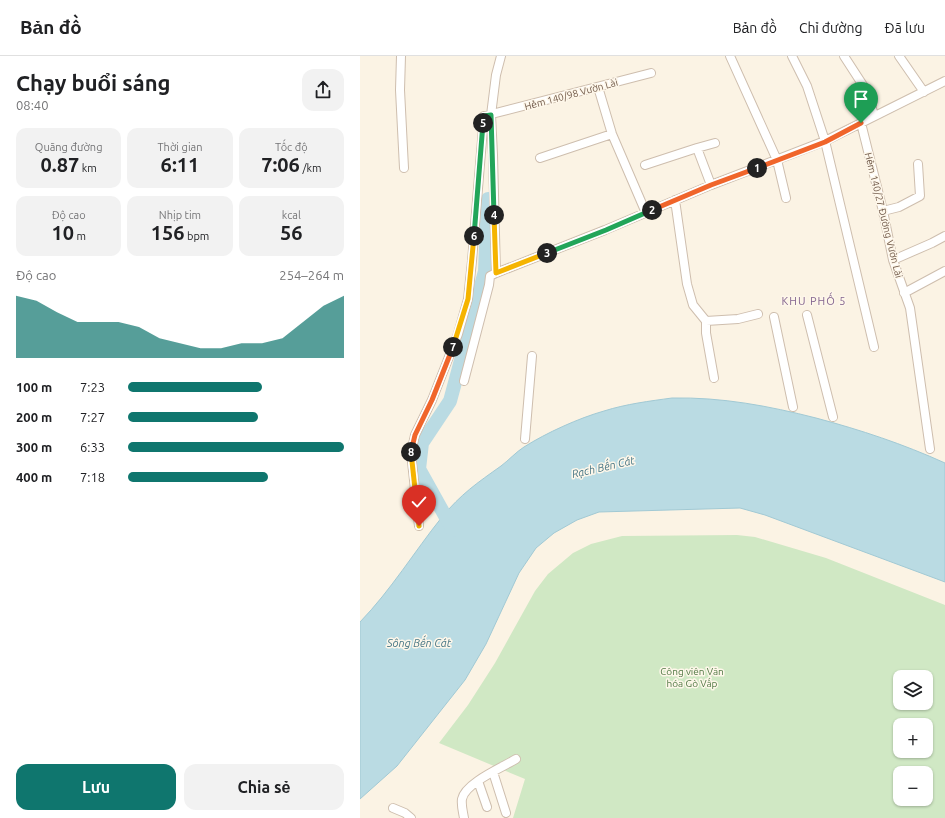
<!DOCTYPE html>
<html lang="vi">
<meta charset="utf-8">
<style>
body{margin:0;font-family:Ubuntu,sans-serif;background:#f2f2f2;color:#202124;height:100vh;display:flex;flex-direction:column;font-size:15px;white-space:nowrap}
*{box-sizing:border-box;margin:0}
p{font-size:13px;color:#757577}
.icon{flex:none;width:22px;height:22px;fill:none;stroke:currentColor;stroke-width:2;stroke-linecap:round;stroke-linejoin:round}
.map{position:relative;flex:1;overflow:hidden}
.sheet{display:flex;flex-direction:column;background:#fff;width:360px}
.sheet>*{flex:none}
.tools{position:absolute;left:533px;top:614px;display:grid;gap:8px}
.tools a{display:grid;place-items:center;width:40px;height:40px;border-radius:8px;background:#fff;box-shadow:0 1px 3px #0004;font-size:20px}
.pin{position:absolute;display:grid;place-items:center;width:34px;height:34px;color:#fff;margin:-41px -17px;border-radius:50% 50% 50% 0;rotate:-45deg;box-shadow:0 0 4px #0007}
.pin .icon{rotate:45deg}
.km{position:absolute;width:20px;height:20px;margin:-10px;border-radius:50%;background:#222;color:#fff;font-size:11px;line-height:20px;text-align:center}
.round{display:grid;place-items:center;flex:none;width:42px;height:42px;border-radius:12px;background:#f2f2f2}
.summary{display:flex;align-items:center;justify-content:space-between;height:68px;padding:0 16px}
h1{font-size:22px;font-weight:700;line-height:30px}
.metrics{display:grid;grid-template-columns:repeat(3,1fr);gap:6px;height:68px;padding:4px 16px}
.metrics div{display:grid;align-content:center;border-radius:10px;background:#f2f2f2;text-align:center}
.metrics b{font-size:20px;font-weight:700}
.metrics small{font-size:11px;font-weight:400}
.metrics p{font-size:11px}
.chart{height:112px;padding:8px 16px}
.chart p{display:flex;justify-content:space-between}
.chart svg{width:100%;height:72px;margin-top:4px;fill:#0f766e;opacity:.7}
.button{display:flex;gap:8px;margin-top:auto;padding:8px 16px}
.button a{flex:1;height:46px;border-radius:12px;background:#0f766e;color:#fff;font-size:16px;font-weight:700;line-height:46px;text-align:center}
.button a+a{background:#f2f2f2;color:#202124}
ul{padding:0 16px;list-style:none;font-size:13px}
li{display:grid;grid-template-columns:64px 48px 1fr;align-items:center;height:30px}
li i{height:10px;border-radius:5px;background:#0f766e}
header{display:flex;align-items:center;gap:24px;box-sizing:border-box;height:56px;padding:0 20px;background:#fff;border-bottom:1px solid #e0e0e0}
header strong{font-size:19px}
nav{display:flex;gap:22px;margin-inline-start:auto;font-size:14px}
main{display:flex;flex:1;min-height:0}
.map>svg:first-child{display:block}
.green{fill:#d0e8c4;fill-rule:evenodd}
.water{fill:#badbe3;stroke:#a1c9d4}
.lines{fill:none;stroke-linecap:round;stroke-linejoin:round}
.river{stroke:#badbe3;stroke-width:14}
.minor-casing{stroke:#cebeae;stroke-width:10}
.minor{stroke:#fff;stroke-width:8}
.split-1-casing{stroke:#fff;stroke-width:8}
.split-2-casing{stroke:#fff;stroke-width:8}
.split-3-casing{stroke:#fff;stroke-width:8}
.split-4-casing{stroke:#fff;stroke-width:8}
.split-5-casing{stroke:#fff;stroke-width:8}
.split-6-casing{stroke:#fff;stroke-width:8}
.split-7-casing{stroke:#fff;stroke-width:8}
.split-8-casing{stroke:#fff;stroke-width:8}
.split-9-casing{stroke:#fff;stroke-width:8}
.split-1{stroke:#f0652b;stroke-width:5}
.split-2{stroke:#f0652b;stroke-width:5}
.split-3{stroke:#22a559;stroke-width:5}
.split-4{stroke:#f5b400;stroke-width:5}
.split-5{stroke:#22a559;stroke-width:5}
.split-6{stroke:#22a559;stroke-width:5}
.split-7{stroke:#f5b400;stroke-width:5}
.split-8{stroke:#f0652b;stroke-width:5}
.split-9{stroke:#f5b400;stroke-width:5}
.labels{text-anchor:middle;stroke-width:3;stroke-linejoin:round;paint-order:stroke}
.street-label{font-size:10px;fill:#725b4b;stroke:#fef7ea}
.park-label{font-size:10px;fill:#507844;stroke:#fef7ea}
.neighbourhood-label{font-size:11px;letter-spacing:1px;fill:#82638e;stroke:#fef7ea}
.water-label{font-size:11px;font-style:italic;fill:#477685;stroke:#fef7ea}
</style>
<header>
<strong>Bản đồ</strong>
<nav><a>Bản đồ</a><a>Chỉ đường</a><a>Đã lưu</a></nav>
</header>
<main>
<section class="sheet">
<div class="summary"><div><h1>Chạy buổi sáng</h1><p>08:40</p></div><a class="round"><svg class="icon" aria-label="share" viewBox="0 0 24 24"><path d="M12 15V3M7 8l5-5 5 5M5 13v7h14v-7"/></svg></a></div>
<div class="metrics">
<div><p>Quãng đường</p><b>0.87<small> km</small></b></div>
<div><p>Thời gian</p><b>6:11</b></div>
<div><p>Tốc độ</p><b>7:06<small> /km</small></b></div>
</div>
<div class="metrics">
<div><p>Độ cao</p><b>10<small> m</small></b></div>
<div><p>Nhịp tim</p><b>156<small> bpm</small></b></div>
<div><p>kcal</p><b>56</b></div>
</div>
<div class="chart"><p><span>Độ cao</span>254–264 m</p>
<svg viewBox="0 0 160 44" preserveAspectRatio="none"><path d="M0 44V6L10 9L20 16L30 22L40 22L50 22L60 25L70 32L80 35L90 38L100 38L110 35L120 35L130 32L140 22L150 12L160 6V44z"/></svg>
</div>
<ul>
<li><b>100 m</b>7:23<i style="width:62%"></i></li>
<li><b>200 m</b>7:27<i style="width:60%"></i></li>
<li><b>300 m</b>6:33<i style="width:100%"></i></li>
<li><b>400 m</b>7:18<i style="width:65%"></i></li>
</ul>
<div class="button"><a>Lưu</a><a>Chia sẻ</a></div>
</section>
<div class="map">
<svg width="585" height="762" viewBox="0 0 585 762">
<rect width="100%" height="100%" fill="#fbf3e4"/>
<path class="green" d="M 377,479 L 395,481 L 466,502 L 585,549 L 585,762 L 153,762 L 165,723 L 79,687 L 108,649 L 135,607 L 175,535 L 188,518 L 213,497 L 231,488 L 262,480 ZM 540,621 L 566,621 L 566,647 L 540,647 ZM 540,669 L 566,669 L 566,695 L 540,695 ZM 540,717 L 566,717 L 566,743 L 540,743 Z"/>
<path class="water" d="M 312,342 C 362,341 409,350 456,362 C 501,374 543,388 585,407 L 585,526 L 405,459 L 380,452 L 239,456 L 217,464 L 194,477 L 176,492 L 159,517 L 126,588 L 105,624 L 37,710 L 0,743 L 0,566 C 31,534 54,496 82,461 C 101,438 117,427 141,410 C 149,404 156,396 164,391 C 186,377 219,362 244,355 C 266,348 290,345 312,342 Z"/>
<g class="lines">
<path class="river" d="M 93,474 L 59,413 L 62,387 L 90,345 L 125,215 L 128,143"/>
<defs>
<path id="minor" d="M 41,0 L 40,34 L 44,112
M 141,0 L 136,19 L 131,59 L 133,99 L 136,217 L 245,174 L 351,129 L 465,85 L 585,25
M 370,0 L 417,104 L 426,142
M 432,0 L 447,30 L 465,85 L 514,291
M 484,0 L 508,37 L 514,60
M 539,0 L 564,36
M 238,31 L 252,78 L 286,157
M 501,67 L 523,155 L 533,204 L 550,252 L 570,393
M 337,92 L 355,87
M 180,102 L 252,78
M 285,109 L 337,92 L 351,129
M 315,144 L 327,228 L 333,249 L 346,265 L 346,277 L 354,322
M 523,155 L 539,151 L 560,140 L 558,108
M 533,204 L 572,187 L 585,180
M 544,237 L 585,215
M 447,259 L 473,361
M 414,261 L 433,351
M 346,265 L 378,263 L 398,258
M 104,325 L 129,229 L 130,220 L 136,217
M 165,383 L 172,300
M 59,470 L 51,397 L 55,379 L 72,344 L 98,278 L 108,243 L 112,205 L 124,60 L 291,17
M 133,716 L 146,757
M 118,725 L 127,751
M 33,752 L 45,757 L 51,762
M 104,762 C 103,756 101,749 102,743 C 105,727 143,711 156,703"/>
</defs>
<use href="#minor" class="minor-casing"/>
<use href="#minor" class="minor"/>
</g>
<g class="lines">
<defs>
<path id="split-1" d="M 397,112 L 465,86 L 501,67"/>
<path id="split-2" d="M 292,154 L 351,129 L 397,112"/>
<path id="split-3" d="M 187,197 L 246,174 L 292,154"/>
<path id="split-4" d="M 134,159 L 136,217 L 187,197"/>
<path id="split-5" d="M 123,67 L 124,60 L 131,59 L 134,159"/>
<path id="split-6" d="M 114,180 L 123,67"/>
<path id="split-7" d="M 93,291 L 108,243 L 114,180"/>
<path id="split-8" d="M 51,396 L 55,379 L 72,344 L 93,291"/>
<path id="split-9" d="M 51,396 L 59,470"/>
</defs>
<use href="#split-1" class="split-1-casing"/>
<use href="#split-2" class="split-2-casing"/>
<use href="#split-3" class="split-3-casing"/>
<use href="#split-4" class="split-4-casing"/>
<use href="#split-5" class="split-5-casing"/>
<use href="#split-6" class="split-6-casing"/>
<use href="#split-7" class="split-7-casing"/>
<use href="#split-8" class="split-8-casing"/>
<use href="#split-9" class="split-9-casing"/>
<use href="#split-1" class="split-1"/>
<use href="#split-2" class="split-2"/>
<use href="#split-3" class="split-3"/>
<use href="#split-4" class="split-4"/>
<use href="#split-5" class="split-5"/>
<use href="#split-6" class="split-6"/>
<use href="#split-7" class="split-7"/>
<use href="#split-8" class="split-8"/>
<use href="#split-9" class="split-9"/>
</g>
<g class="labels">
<g class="street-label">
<text transform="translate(211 38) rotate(-15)" y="4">Hẻm 140/98 Vườn Lài</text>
<text transform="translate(524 159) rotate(76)" y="4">Hẻm 140/27 Đường Vườn Lài</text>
</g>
<g class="park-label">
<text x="332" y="619">Công viên Văn<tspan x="332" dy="12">hóa Gò Vấp</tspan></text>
</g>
<g class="neighbourhood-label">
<text x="454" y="249">KHU PHỐ 5</text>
</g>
<g class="water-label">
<text transform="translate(243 411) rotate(-13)" y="4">Rạch Bến Cát</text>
<text x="59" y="591">Sông Bến Cát</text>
</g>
</g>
</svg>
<div class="tools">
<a><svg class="icon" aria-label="layers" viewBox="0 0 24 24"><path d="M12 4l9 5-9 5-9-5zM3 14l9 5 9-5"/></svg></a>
<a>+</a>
<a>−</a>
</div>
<div class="pin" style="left:501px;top:67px;background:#1e9e55"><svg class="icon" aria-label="arrive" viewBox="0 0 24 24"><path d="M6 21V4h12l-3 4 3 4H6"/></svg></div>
<div class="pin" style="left:59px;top:470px;background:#d93025"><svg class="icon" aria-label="check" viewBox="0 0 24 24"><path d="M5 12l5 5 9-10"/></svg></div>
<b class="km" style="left:397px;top:112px">1</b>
<b class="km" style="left:292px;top:154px">2</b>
<b class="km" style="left:187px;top:197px">3</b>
<b class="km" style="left:134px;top:159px">4</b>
<b class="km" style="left:123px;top:67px">5</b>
<b class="km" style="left:114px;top:180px">6</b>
<b class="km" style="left:93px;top:291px">7</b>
<b class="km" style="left:51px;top:396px">8</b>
</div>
</main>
